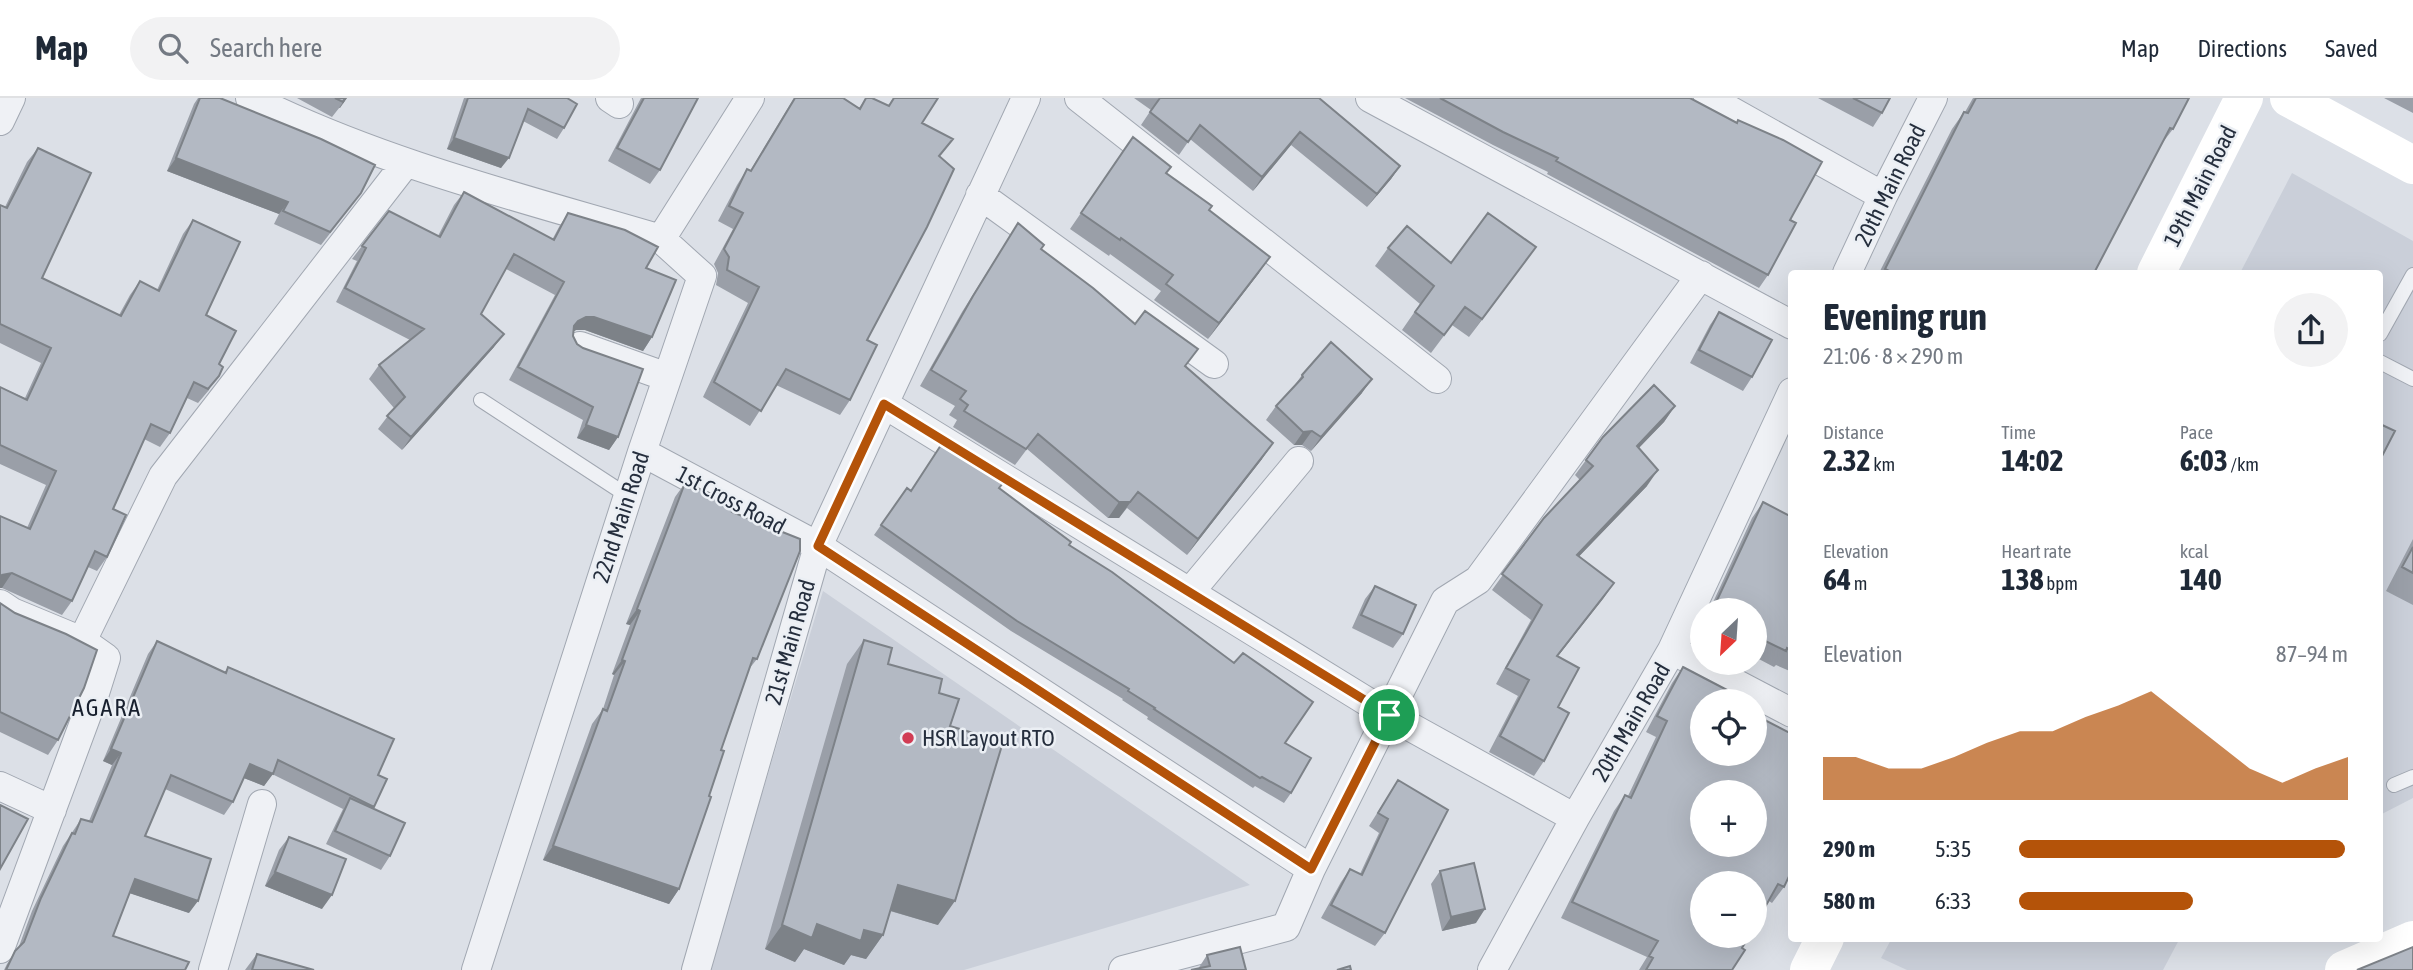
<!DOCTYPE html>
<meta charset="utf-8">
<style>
body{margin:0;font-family:"Asap Condensed",sans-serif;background:#f2f2f3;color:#1f2937;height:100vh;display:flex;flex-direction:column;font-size:26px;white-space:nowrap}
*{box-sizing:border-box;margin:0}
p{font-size:23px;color:#747a83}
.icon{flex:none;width:38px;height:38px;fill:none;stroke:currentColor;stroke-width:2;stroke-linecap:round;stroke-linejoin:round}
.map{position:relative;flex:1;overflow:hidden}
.drawer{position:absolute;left:1788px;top:172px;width:595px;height:672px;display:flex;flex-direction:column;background:#fff;border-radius:7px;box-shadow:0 7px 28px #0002}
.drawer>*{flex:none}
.needle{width:46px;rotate:205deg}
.controls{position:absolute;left:1690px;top:500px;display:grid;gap:14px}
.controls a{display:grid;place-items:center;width:77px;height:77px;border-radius:50%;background:#fff;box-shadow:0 7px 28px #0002;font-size:35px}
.pin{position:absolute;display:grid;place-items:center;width:60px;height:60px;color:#fff;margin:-30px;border:4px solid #fff;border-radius:50%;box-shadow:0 2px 7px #0007}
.round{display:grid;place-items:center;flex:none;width:74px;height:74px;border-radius:37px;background:#f2f2f3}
.overview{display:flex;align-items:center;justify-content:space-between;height:119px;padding:0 35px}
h1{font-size:38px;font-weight:700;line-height:52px}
.stats{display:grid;grid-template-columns:repeat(3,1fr);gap:10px;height:119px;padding:7px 35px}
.stats div{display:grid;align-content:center}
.stats b{font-size:30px;font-weight:700}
.stats small{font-size:19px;font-weight:400}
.stats p{font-size:19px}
.chart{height:196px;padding:14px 35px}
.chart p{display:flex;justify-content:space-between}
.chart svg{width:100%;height:126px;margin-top:7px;fill:#b45309;opacity:.7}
ul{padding:0 35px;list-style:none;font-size:23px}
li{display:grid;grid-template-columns:112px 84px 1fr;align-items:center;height:52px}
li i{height:18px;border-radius:9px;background:#b45309}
header{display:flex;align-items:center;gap:42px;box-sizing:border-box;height:98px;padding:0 35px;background:#fff;border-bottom:2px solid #e0e1e3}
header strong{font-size:33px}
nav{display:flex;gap:38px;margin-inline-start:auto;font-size:24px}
.search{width:490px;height:63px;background:#f2f2f3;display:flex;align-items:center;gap:18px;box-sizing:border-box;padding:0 24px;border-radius:38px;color:#747a83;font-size:26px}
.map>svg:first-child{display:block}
.built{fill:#cacfd9}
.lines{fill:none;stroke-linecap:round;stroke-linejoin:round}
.lane-casing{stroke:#a1a7b1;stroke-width:16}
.street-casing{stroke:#a1a7b1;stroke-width:30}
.lane{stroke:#eff1f5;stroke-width:14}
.street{stroke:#eff1f5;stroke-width:28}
.secondary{stroke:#fff;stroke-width:38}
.wall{fill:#9a9fa8}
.shaded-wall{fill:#7d8288}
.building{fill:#b3b9c3;stroke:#7d8288;stroke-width:2;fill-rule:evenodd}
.route-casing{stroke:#fff;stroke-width:14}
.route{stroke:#b45309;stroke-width:9}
.poi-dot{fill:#d13c54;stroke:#ebeff4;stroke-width:2.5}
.labels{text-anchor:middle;stroke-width:5;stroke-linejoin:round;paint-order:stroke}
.street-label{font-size:23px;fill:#252e3d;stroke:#ebeff4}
.poi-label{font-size:23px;fill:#252e3d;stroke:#ebeff4;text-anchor:start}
.neighbourhood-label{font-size:24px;letter-spacing:2px;fill:#18202e;stroke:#ebeff4}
</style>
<header>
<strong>Map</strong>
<div class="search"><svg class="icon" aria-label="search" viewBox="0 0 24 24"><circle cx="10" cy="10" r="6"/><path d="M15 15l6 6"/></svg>Search here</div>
<nav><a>Map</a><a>Directions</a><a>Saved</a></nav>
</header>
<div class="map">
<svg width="2413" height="872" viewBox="0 0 2413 872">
<rect width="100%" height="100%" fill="#dce0e7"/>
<path class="built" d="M 2292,75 L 2413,143 L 2413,700 L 2380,717 L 2380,175 L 2240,175 Z
M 823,493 L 1250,787 L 964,872 L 709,872 Z
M 1892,840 L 2180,840 L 2163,872 L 1907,872 L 1881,860 Z"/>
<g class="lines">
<defs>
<path id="lane" d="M 2380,236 L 2413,177
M 2380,264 L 2413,281
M 481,302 L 628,398
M 2394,687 L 2413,679"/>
<path id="street" d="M 250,0 C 380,65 522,100 661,141
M 610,0 L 619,6
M 1079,0 L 1437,281
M 1370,0 L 1792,227
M 1708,0 L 1883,98
M 0,23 L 11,0
M 980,97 L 1214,266
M 1847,175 L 1883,98 L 1933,0
M 580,248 L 667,279
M 884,306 L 1389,617 L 1575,720
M 642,354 L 818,448 L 1311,771
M 1190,494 L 1299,363
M 0,506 L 12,514 L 82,543 L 106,560 L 95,595 L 0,851
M 82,543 L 163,378 L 405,66
M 1672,552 L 1792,615
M 0,688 L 52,712
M 213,872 L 262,706
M 476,872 L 642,354 L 702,178 L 661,141 L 750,0
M 696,872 L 818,448 L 1026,0
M 1123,872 L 1286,829 L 1311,771 L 1445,503 L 1478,482 L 1701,177
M 1492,872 L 1575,720 L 1672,552 L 1792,294"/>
</defs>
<use href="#lane" class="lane-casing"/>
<use href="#street" class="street-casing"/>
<use href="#lane" class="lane"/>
<use href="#street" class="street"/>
<path class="secondary" d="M 2289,0 L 2413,67
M 2156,175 L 2244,0
M 1809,872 L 1825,840
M 2344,872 L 2413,842"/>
</g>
<path class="wall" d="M 198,0 L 200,0 L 352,107 L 321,147 L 274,126 L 279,116 L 167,73 L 194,6 Z
M 297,0 L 347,0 L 332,19 Z
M 464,0 L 567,0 L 564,30 L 557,41 L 523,23 L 501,70 L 447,51 Z
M 641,0 L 698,0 L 660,72 L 650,86 L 608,63 Z
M 794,0 L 843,0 L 859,10 L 866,0 L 888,8 L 893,0 L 938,0 L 922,25 L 940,58 L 867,242 L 850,302 L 840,317 L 776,287 L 750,328 L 703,299 L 748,205 L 716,187 L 718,175 L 714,166 L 733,131 L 718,123 L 737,87 L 747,71 L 750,73 Z
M 1134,0 L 1319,0 L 1400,68 L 1391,81 L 1367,109 L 1291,47 L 1253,93 L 1190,41 L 1179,57 L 1141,27 L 1151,12 Z
M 1405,0 L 1690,0 L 1790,122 L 1768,177 L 1759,190 L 1547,76 L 1548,74 L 1493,47 Z
M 1818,0 L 1890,0 L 1882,15 L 1873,29 Z
M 1973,0 L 2189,0 L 2173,31 L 2160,48 L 2094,175 L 1879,175 L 1952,31 L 1964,14 L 1965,14 Z
M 2384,0 L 2413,0 L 2413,15 Z
M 1133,39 L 1166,75 L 1209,112 L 1259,175 L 1208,241 L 1154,202 L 1161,193 L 1110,156 L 1109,158 L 1070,131 Z
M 38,50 L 42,180 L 119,217 L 130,197 L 140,183 L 157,192 L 183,136 L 193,122 L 206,217 L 219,266 L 209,292 L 198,305 L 187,300 L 170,335 L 160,349 L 144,341 L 113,411 L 107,459 L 97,473 L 88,469 L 72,503 L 62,517 L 2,490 L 0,490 L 0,418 L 27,430 L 46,387 L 0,366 L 0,289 L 25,300 L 41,265 L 0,245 L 0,107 L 5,109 L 27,64 Z
M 464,94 L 552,142 L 559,129 L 568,115 L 646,170 L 652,239 L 643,253 L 585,232 L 576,232 L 574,233 L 573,238 L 618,339 L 609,352 L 577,340 L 583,322 L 509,282 L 555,197 L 506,171 L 481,216 L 494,249 L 402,352 L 378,331 L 394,310 L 369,281 L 379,267 L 410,242 L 336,204 L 357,163 L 352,161 L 362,148 L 438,138 L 454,107 Z
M 1018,125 L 1041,151 L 1186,268 L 1262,361 L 1187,457 L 1127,410 L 1119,420 L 1108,420 L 1027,351 L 1015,367 L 953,329 L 957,322 L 949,317 L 955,308 L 920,288 L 962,214 Z
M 1536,149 L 1469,239 L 1452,227 L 1431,255 L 1402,232 L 1420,206 L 1375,168 L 1388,150 L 1451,165 Z
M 1719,214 L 1752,279 L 1743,293 L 1690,265 L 1710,227 Z
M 1302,277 L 1362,295 L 1311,353 L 1302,347 L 1294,347 L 1266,322 L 1276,308 L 1292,291 Z
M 1675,308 L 1664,324 L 1639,350 L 1647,388 L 1579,458 L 1614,485 L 1558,558 L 1558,609 L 1544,663 L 1534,678 L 1489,654 L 1518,598 L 1496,586 L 1531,522 L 1492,492 L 1544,420 L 1580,382 L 1575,377 L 1603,339 Z
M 685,385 L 732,414 L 757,561 L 749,571 L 721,652 L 709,698 L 679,791 L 669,806 L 543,762 L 592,626 L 603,611 L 614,577 L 612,576 L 630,527 L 626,526 L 675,399 Z
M 907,390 L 911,392 L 999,390 L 1069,447 L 1285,645 L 1291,695 L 1284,705 L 1255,688 L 1253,690 L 1147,621 L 1148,619 L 1122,602 L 1123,601 L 1011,533 L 874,437 Z
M 1763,404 L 1792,419 L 1792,574 L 1776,567 L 1774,569 L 1755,559 L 1755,513 L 1709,513 L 1752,420 Z
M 2413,441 L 2413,507 L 2386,493 Z
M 1375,488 L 1403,536 L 1393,550 L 1352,530 L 1365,501 Z
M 0,505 L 58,642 L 48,657 L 0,634 Z
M 864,542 L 888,566 L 939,595 L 950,628 L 938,827 L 890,813 L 883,837 L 866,861 L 851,857 L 844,867 L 804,851 L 795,864 L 765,851 L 847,566 Z
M 157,543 L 225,574 L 228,569 L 378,677 L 373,710 L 390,758 L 381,772 L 326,746 L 343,711 L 272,676 L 264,688 L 244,680 L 233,704 L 224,717 L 165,691 L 145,738 L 189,815 L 130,795 L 113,838 L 185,872 L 4,872 L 7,866 L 18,851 L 32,813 L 63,748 L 81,721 L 89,723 L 112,667 L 103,663 L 148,556 Z
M 1683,569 L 1784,789 L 1772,805 L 1769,803 L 1742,850 L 1732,872 L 1639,872 L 1647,859 L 1561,820 L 1614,713 L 1625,697 L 1628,698 L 1656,639 L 1646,634 L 1672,585 Z
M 1398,682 L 1385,835 L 1375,848 L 1321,820 L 1341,784 L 1350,771 L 1360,776 L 1379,735 L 1369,728 Z
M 289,739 L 322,811 L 265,788 L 279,752 Z
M 1440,773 L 1476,825 L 1442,833 L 1431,786 Z
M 257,856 L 314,872 L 245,872 Z
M 1207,857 L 1246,872 L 1198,871 Z"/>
<path class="shaded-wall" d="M 343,0 L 347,0 L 340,10 L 339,10 L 343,4 Z
M 1300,34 L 1291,47 L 1253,93 L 1262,79 Z
M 454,40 L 509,60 L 501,70 L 447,51 Z
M 176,60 L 288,104 L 279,116 L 167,73 Z
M 1400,68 L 1391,81 L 1367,109 L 1377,96 Z
M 1536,149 L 1523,167 L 1469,239 L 1482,221 Z
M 1270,159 L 1259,175 L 1208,241 L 1219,225 Z
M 586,219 L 594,219 L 652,239 L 643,253 L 585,232 L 576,232 L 569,236 L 578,223 Z
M 504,236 L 494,249 L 402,352 L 411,339 Z
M 1372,281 L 1362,295 L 1311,353 L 1321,339 Z
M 1675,308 L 1664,324 L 1626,363 L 1637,348 Z
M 586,327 L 618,339 L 609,352 L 577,340 Z
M 1312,333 L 1302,347 L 1294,347 L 1303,334 Z
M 1273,345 L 1262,361 L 1187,457 L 1198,441 Z
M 1658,372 L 1647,388 L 1566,472 L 1577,457 Z
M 1138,394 L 1119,420 L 1108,420 L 1119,404 Z
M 12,475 L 2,490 L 0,490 L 0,479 L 2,477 Z
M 1614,485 L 1603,501 L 1546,573 L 1557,558 Z
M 637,511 L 640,513 L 630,527 L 626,526 Z
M 622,562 L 625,563 L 614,577 L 612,576 Z
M 111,651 L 121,655 L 112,667 L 103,663 Z
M 250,666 L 273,676 L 264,688 L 241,679 Z
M 553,748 L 679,791 L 669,806 L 543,762 Z
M 275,774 L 332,797 L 322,811 L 265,788 Z
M 135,781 L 198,803 L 189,815 L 126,794 Z
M 898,787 L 955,803 L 938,827 L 881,810 Z
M 1485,811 L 1476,825 L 1442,833 L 1451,819 Z
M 817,826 L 864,832 L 883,837 L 866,861 L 851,857 L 844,867 L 804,851 L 795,864 L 765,851 L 782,827 Z"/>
<path class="building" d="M 200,0 L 220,0 L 321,41 L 375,67 L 361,95 L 330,134 L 283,113 L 288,104 L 176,60 Z
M 335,0 L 345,0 L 343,4 Z
M 468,0 L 567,0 L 577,6 L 564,30 L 528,11 L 509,60 L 454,40 Z
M 644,0 L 698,0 L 660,72 L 617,50 Z
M 795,0 L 843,0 L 860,11 L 866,0 L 872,0 L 889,8 L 894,0 L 938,0 L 922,25 L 953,41 L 939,58 L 954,71 L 927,129 L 867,242 L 877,247 L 850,302 L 786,271 L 761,313 L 714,284 L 759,189 L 727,172 L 729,159 L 724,151 L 743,115 L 729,108 L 747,71 L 751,73 Z
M 1160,0 L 1319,0 L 1400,68 L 1377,96 L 1300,34 L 1262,79 L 1200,27 L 1188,44 L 1150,14 Z
M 1440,0 L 1690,0 L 1737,25 L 1738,22 L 1783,42 L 1822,64 L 1790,122 L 1796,125 L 1768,177 L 1556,63 L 1558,60 L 1503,34 Z
M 1853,0 L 1890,0 L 1882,15 Z
M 1976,0 L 2189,0 L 2173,31 L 2170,30 L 2094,175 L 1893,175 L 1885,171 L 1964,14 L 1968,15 Z
M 1133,39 L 1171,69 L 1166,75 L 1212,108 L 1209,112 L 1270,159 L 1219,225 L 1166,186 L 1173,177 L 1121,140 L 1120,142 L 1081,115 Z
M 38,50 L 91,75 L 42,180 L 121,218 L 140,183 L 159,193 L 193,122 L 240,144 L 206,217 L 236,233 L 219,266 L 223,269 L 219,278 L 208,291 L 194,284 L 170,335 L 151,326 L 113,411 L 126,417 L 107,459 L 95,453 L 72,503 L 12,475 L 2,477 L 0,479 L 0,418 L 30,431 L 56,373 L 0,347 L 0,289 L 27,302 L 51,250 L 0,226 L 0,107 L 7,110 Z
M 464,94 L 554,142 L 568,115 L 625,132 L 658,149 L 646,170 L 676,182 L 652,239 L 594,219 L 586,219 L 578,223 L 574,228 L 573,238 L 577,246 L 583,250 L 643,271 L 618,339 L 586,327 L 593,309 L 518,269 L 564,184 L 514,156 L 481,216 L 504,236 L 411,339 L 387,318 L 405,299 L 379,267 L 424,231 L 345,190 L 366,150 L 362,148 L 389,113 L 440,139 Z
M 1488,115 L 1536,149 L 1482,221 L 1465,209 L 1444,237 L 1415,214 L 1434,188 L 1388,150 L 1407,128 L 1451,165 Z
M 1018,125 L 1044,147 L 1041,151 L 1093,190 L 1135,226 L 1145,213 L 1198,251 L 1185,268 L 1273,345 L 1198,441 L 1138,394 L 1130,404 L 1119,404 L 1038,336 L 1026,351 L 964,313 L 968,307 L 960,301 L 966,293 L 931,272 L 973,198 Z
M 1719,214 L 1772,242 L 1752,279 L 1699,252 Z
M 1331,244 L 1372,281 L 1321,339 L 1312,333 L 1303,334 L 1276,308 L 1303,279 L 1302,277 Z
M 1654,287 L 1675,308 L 1637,348 L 1658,372 L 1577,457 L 1614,485 L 1557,558 L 1579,570 L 1558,609 L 1569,615 L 1544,663 L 1500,638 L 1529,582 L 1506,570 L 1542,507 L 1502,476 L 1544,420 L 1593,368 L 1586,362 L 1603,339 Z
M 2380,326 L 2395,333 L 2380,362 Z
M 941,347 L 1003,385 L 999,390 L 1071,444 L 1069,447 L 1112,474 L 1234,565 L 1243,555 L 1313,604 L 1285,645 L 1311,660 L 1291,695 L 1262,679 L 1260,680 L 1154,611 L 1155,610 L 1128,593 L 1129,591 L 1017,523 L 881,427 L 907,390 L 911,393 Z
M 685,385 L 736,406 L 732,414 L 800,441 L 800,453 L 757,561 L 753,560 L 721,652 L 724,653 L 709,698 L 711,699 L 679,791 L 553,748 L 603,611 L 607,613 L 625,563 L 622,562 L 640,513 L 637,511 Z
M 1763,404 L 1792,419 L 1792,553 L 1787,550 L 1786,553 L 1755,538 L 1755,513 L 1712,513 Z
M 2413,449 L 2413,475 L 2402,469 Z
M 1375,488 L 1416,507 L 1403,536 L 1361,517 Z
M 0,505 L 15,515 L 66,536 L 97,552 L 84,590 L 58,642 L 0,614 Z
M 864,542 L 892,550 L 888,566 L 942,581 L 939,595 L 959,601 L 950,628 L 1003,644 L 955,803 L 898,787 L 883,837 L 864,832 L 861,843 L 817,826 L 812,840 L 782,827 Z
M 157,543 L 226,575 L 228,569 L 394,641 L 378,677 L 387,681 L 374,709 L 278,662 L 273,676 L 250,666 L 233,704 L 171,677 L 145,738 L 211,761 L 198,803 L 135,781 L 113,838 L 189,864 L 185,872 L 6,872 L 15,853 L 24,844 L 41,800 L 72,735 L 75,736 L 81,721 L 92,724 L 121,655 L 111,651 Z
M 1683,569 L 1750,604 L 1703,604 L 1703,656 L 1755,656 L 1755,617 L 1792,636 L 1792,772 L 1784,789 L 1778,786 L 1755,827 L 1755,786 L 1703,786 L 1703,838 L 1749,838 L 1742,850 L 1745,852 L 1732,872 L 1646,872 L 1653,860 L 1649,858 L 1658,843 L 1572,804 L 1625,697 L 1631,700 L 1667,623 L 1657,618 ZM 1703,695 L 1755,695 L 1755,747 L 1703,747 Z
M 1398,682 L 1448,712 L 1385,835 L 1331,807 L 1350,771 L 1362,777 L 1388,721 L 1378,715 Z
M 350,700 L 405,725 L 390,758 L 335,733 Z
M 0,707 L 28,721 L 0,771 Z
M 289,739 L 346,761 L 332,797 L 275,774 Z
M 1474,765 L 1485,811 L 1451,819 L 1440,773 Z
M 1240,849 L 1246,872 L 1191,872 L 1210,868 L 1207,857 Z
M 2413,849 L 2413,872 L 2357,872 Z
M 257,856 L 314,872 L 252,872 Z
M 1350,868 L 1351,872 L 1337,872 Z"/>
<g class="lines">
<defs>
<path id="route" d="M 884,306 L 1389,617 L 1311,771 L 818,448 Z"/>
</defs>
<use href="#route" class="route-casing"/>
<use href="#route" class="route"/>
</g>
<circle class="poi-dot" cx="908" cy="640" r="7"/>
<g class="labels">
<g class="street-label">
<text transform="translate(1890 87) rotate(-64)" y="8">20th Main Road</text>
<text transform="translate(2200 88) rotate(-63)" y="8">19th Main Road</text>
<text transform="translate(731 402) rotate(28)" y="8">1st Cross Road</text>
<text transform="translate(621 419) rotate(-72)" y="8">22nd Main Road</text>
<text transform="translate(790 544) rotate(-74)" y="8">21st Main Road</text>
<text transform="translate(1631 624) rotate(-60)" y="8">20th Main Road</text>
</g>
<g class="poi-label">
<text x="922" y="648">HSR Layout RTO</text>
</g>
<g class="neighbourhood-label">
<text x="107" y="618">AGARA</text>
</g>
</g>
</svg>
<div class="controls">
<a><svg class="needle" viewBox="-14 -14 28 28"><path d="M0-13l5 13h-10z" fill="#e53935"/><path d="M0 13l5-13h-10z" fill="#747a83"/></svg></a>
<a><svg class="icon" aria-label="locate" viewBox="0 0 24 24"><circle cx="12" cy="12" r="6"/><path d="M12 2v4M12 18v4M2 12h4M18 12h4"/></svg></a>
<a>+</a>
<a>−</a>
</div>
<div class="pin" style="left:1389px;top:617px;background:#1e9e55"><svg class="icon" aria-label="arrive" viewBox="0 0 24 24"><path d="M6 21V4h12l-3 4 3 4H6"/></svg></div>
<section class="drawer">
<div class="overview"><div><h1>Evening run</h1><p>21:06 · 8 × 290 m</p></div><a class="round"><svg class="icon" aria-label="share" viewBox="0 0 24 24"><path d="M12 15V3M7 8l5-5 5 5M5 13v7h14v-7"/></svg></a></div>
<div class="stats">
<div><p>Distance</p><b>2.32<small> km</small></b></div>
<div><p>Time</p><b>14:02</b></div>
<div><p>Pace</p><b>6:03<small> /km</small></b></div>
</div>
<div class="stats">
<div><p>Elevation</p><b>64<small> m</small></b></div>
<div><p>Heart rate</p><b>138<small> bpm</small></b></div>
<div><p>kcal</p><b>140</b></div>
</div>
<div class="chart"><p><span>Elevation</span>87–94 m</p>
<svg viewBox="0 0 160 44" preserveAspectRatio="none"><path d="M0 44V29L10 29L20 33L30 33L40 29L50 24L60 20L70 20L80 15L90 11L100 6L110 15L120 24L130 33L140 38L150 33L160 29V44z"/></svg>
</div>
<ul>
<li><b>290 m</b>5:35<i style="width:99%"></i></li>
<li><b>580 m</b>6:33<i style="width:53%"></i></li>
</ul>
</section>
</div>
